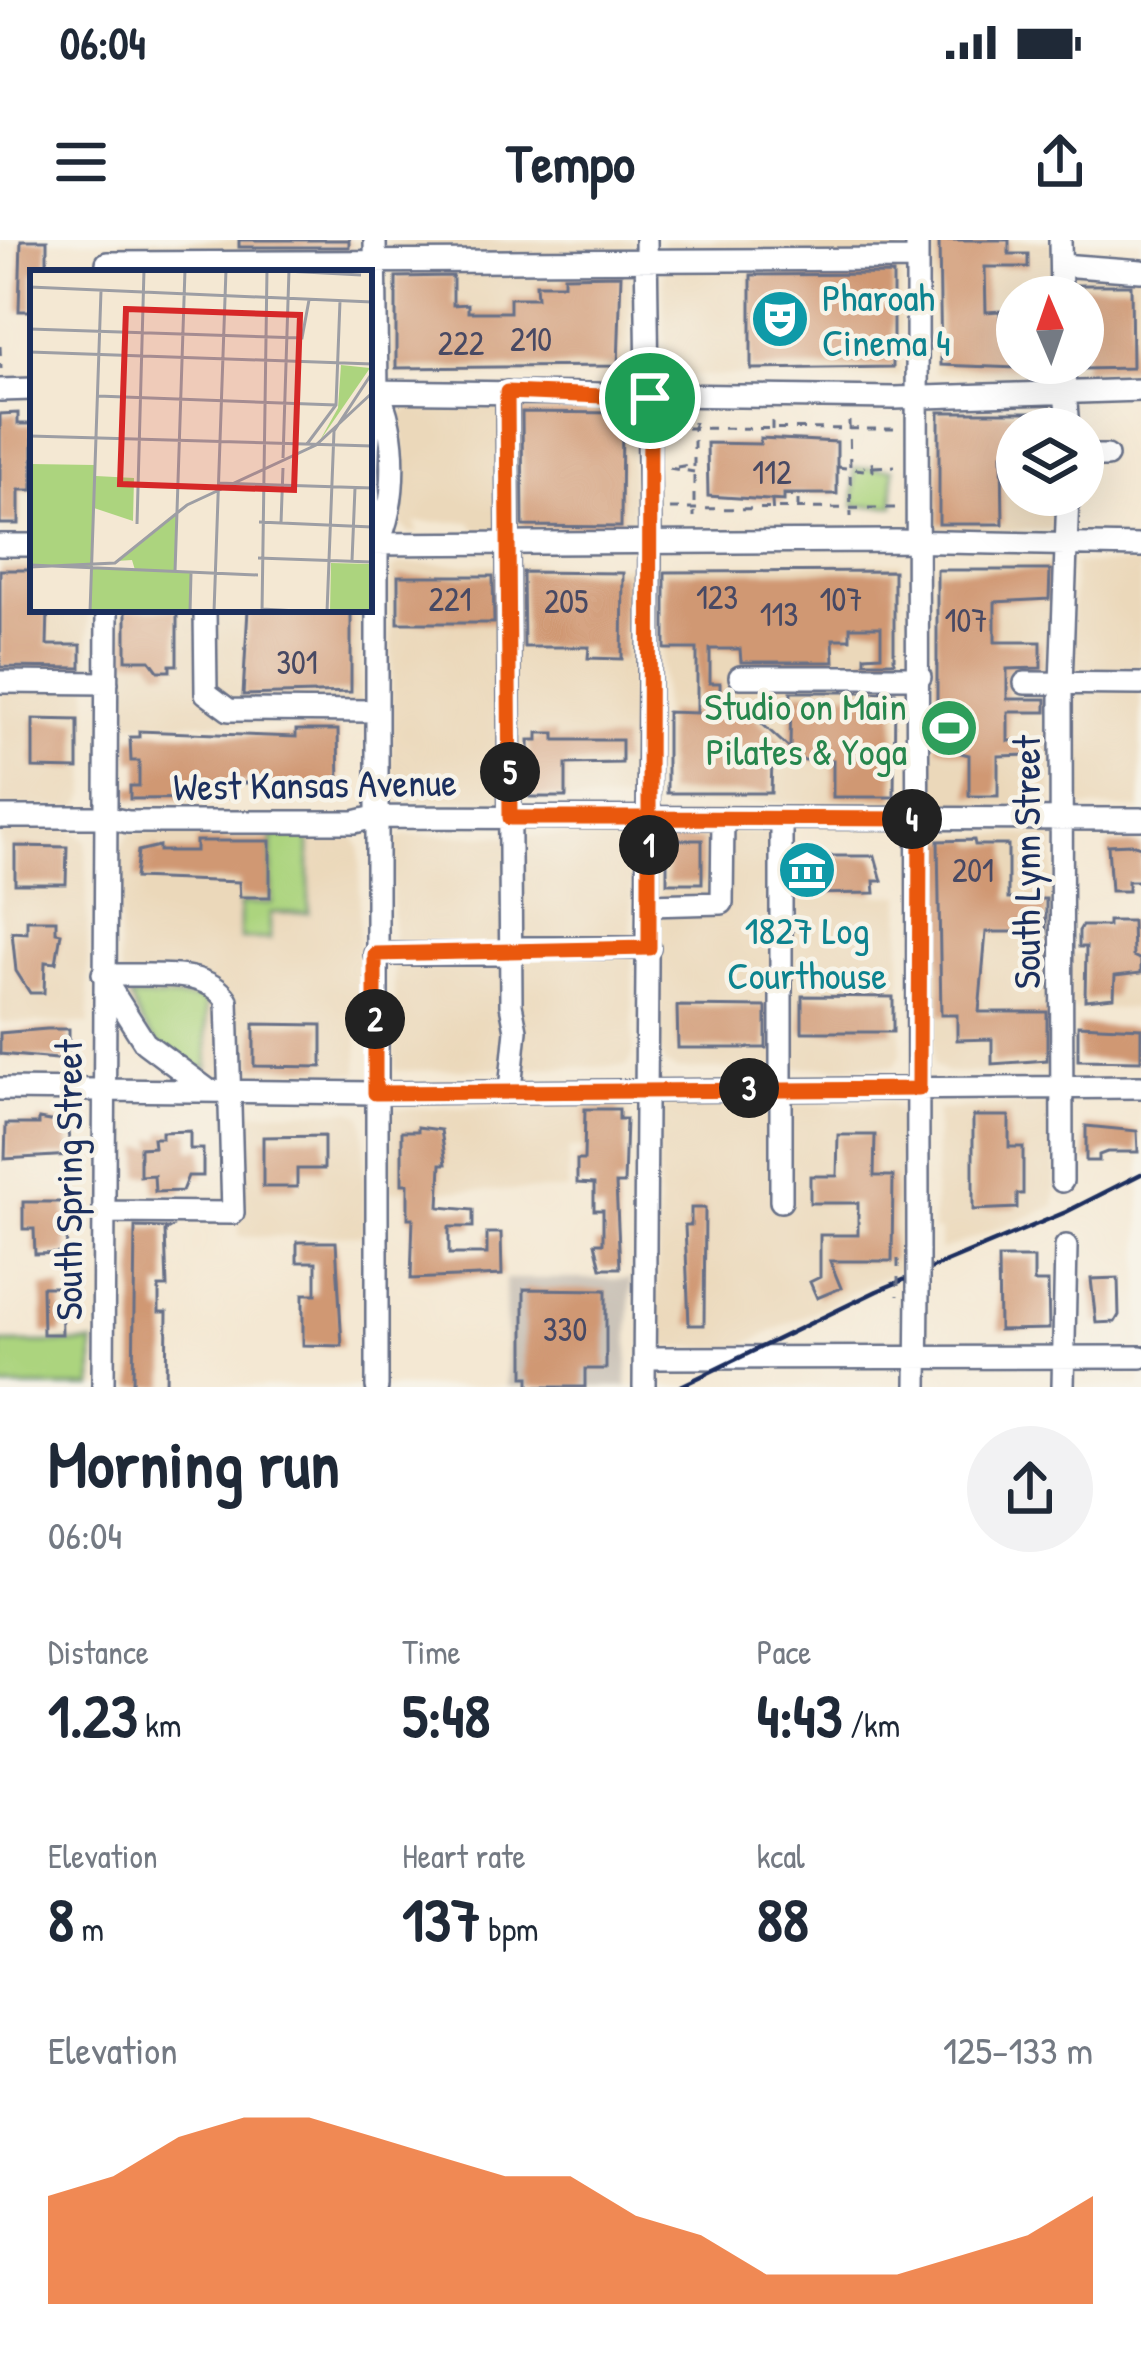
<!DOCTYPE html>
<meta charset="utf-8">
<style>
body{margin:0;font-family:"Patrick Hand",sans-serif;background:#f2f2f3;color:#1f2937;height:100vh;display:flex;flex-direction:column;font-size:45px;white-space:nowrap}
*{box-sizing:border-box;margin:0}
p{font-size:39px;color:#747a83}
.icon{flex:none;width:66px;height:66px;fill:none;stroke:currentColor;stroke-width:2;stroke-linecap:round;stroke-linejoin:round}
.map{position:relative;height:1147px;overflow:hidden}
.panel{display:flex;flex-direction:column;background:#fff;flex:1}
.panel>*{flex:none}
.needle{width:78px;rotate:358deg}
.fabs{position:absolute;left:996px;top:36px;display:grid;gap:24px}
.fabs a{display:grid;place-items:center;width:108px;height:108px;border-radius:50%;background:#fff;box-shadow:0 12px 48px #0002;font-size:60px}
.pin{position:absolute;display:grid;place-items:center;width:102px;height:102px;color:#fff;margin:-51px;border:6px solid #fff;border-radius:50%;box-shadow:0 3px 12px #0007}
.km{position:absolute;width:60px;height:60px;margin:-30px;border-radius:50%;background:#222;color:#fff;font-size:33px;line-height:60px;text-align:center}
.round{display:grid;place-items:center;flex:none;width:126px;height:126px;border-radius:63px;background:#f2f2f3}
.headline{display:flex;align-items:center;justify-content:space-between;height:204px;padding:0 48px}
h1{font-size:66px;font-weight:700;line-height:90px}
.stats{display:grid;grid-template-columns:repeat(3,1fr);gap:18px;height:204px;padding:12px 48px}
.stats div{display:grid;align-content:center}
.stats b{font-size:60px;font-weight:700}
.stats small{font-size:33px;font-weight:400}
.stats p{font-size:33px}
.chart{height:336px;padding:24px 48px}
.chart p{display:flex;justify-content:space-between}
.chart svg{width:100%;height:216px;margin-top:12px;fill:#ea580c;opacity:.7}
.status{display:flex;justify-content:space-between;align-items:center;height:84px;padding:0 60px;background:#fff;direction:ltr}
.status svg{height:33px;fill:currentColor}
header{display:flex;justify-content:space-between;align-items:center;height:156px;padding:0 48px;background:#fff;font-size:54px;font-weight:700}
.map>svg:first-child{display:block}
.built{fill:#ebd8ba}
.industrial{fill:#cbc3b8}
.green{fill:#acd47e;stroke:#64826e;stroke-width:3}
.building{fill:#d09873}
.lines{fill:none;stroke-linecap:round;stroke-linejoin:round}
.minor-casing{stroke:#677087;stroke-width:26}
.path{stroke:#677087;stroke-width:3;stroke-dasharray:9 9;stroke-linecap:butt}
.minor{stroke:#fff;stroke-width:21}
.rail{stroke:#1b2f5e;stroke-width:4.5}
.minor-bridge-casing{stroke:#677087;stroke-width:26;stroke-linecap:butt}
.path-bridge{stroke:#677087;stroke-width:3;stroke-dasharray:9 9;stroke-linecap:butt}
.minor-bridge{stroke:#fff;stroke-width:21}
.route-casing{stroke:#fff;stroke-width:24}
.route{stroke:#ea580c;stroke-width:15}
.labels{text-anchor:middle;stroke-width:9;stroke-linejoin:round;paint-order:stroke}
.number-label{font-size:33px;fill:#484963}
.culture-label{font-size:39px;fill:#0d838f;stroke:#f7f3e8;text-anchor:start}
.leisure-label{font-size:39px;fill:#27864d;stroke:#f7f3e8;text-anchor:end}
.street-label{font-size:39px;fill:#1b2f5e;stroke:#f7f3e8}
.inset-road{fill:none;stroke:#9d9ea4;stroke-width:3}
.view{fill:#d62828;fill-opacity:0.15;stroke:#d62828;stroke-width:6}
.inset-edge{fill:none;stroke:#1b2f5e;stroke-width:6}
</style>
<div class="status"><b>06:04</b><svg viewBox="0 0 49 12"><path d="M0 12V9h3v3zM5 12V6h3v6zM10 12V3h3v9zM15 12V0h3v12zM26 1h20v11H26zM47 4h2v5h-2z"/></svg></div>
<header><svg class="icon" aria-label="menu" viewBox="0 0 24 24"><path d="M4 6h16M4 12h16M4 18h16"/></svg>Tempo<svg class="icon" aria-label="share" viewBox="0 0 24 24"><path d="M12 15V3M7 8l5-5 5 5M5 13v7h14v-7"/></svg></header>
<div class="map">
<svg width="1141" height="1147" viewBox="0 0 1141 1147">
<rect width="100%" height="100%" fill="#f7f3e8"/>
<filter id="ink" filterUnits="userSpaceOnUse"><feTurbulence type="fractalNoise" baseFrequency=".00833" numOctaves="2"/><feDisplacementMap in="SourceGraphic" scale="24" xChannelSelector="R" yChannelSelector="G"/><feConvolveMatrix kernelMatrix="1 2 1 2 8 2 1 2 1" color-interpolation-filters="sRGB"/></filter>
<filter id="wash" filterUnits="userSpaceOnUse"><feTurbulence type="fractalNoise" baseFrequency=".004" numOctaves="4" result="noise"/><feDisplacementMap in="SourceGraphic" scale="48" xChannelSelector="R" yChannelSelector="G"/><feGaussianBlur stdDeviation="2.7" result="paint"/><feColorMatrix in="noise" values="0 0 0 0 0 0 0 0 0 0 0 0 0 0 0 0 0 1.4 0 .05"/><feComposite in="paint" operator="in"/></filter>
<g filter="url(#wash)">
<rect width="100%" height="100%" fill="#f4e8d3"/>
<path class="built" d="M 121,0 L 360,0 L 360,33 L 121,33 Z
M 387,0 L 638,0 L 631,10 L 628,130 L 622,135 L 396,135 L 391,130 Z
M 662,0 L 901,0 L 900,136 L 666,136 Z
M 931,0 L 1053,0 L 1054,57 L 1017,57 L 1017,123 L 1054,123 L 1053,144 L 1047,135 L 934,133 Z
M 1070,14 L 1141,19 L 1141,135 L 1073,132 L 1072,123 L 1083,123 L 1083,57 L 1071,57 Z
M 411,166 L 631,168 L 632,290 L 478,293 L 470,282 L 415,282 L 418,292 L 409,293 L 399,282 L 399,226 L 406,218 L 399,177 Z
M 1050,166 L 1056,168 L 1057,189 L 1017,189 L 1017,255 L 1057,255 L 1051,290 L 935,291 L 934,167 Z
M 0,323 L 33,323 L 33,369 L 89,369 L 87,553 L 79,567 L 0,569 Z
M 901,323 L 899,563 L 663,563 L 661,325 Z
M 936,323 L 1054,324 L 1052,568 L 944,566 L 932,559 Z
M 1141,323 L 1141,439 L 1071,439 L 1074,324 Z
M 400,324 L 630,326 L 631,561 L 392,560 L 391,330 Z
M 121,369 L 360,369 L 360,483 L 120,483 Z
M 1141,448 L 1141,569 L 1071,567 L 1071,451 Z
M 0,587 L 69,588 L 86,600 L 89,784 L 0,782 Z
M 130,592 L 354,595 L 360,608 L 358,833 L 241,841 L 205,836 L 188,830 L 128,769 L 119,722 L 120,608 Z
M 671,592 L 776,592 L 777,655 L 901,655 L 901,815 L 895,826 L 677,830 L 664,824 L 660,812 L 660,601 Z
M 406,595 L 631,597 L 633,815 L 627,826 L 395,831 L 392,611 L 397,598 Z
M 941,595 L 1054,595 L 1052,833 L 947,833 L 934,825 L 933,600 Z
M 1070,714 L 1141,714 L 1141,769 L 1069,768 Z
M 1055,863 L 1055,966 L 940,1011 L 940,991 L 933,990 L 937,870 Z
M 621,864 L 628,869 L 630,909 L 568,909 L 568,950 L 389,951 L 388,876 L 394,869 Z
M 890,864 L 901,873 L 901,1029 L 738,1108 L 668,1107 L 657,1099 L 659,870 L 668,865 Z
M 351,870 L 362,876 L 364,886 L 365,995 L 239,997 L 240,873 Z"/>
<path class="industrial" d="M 505,1039 L 631,1039 L 627,1147 L 507,1147 Z"/>
<path class="green" d="M 874,228 L 893,229 L 894,266 L 854,266 L 854,229 Z
M 272,595 L 309,598 L 309,673 L 270,673 L 270,699 L 240,699 L 240,664 L 272,663 Z
M 130,757 L 205,759 L 208,828 C 171,827 141,789 130,757 Z
M 0,1103 L 93,1103 L 93,1147 L 0,1147 Z"/>
<g id="blocks">
<path class="building" d="M 21,0 L 47,0 L 47,33 L 33,33 L 33,71 L 19,71 Z
M 239,0 L 349,0 L 349,7 L 239,7 Z
M 939,0 L 1009,0 L 1009,14 L 1028,14 L 1028,27 L 985,27 L 986,72 L 1000,71 L 1000,86 L 1017,86 L 1017,128 L 941,125 Z
M 893,34 L 893,127 L 751,129 L 751,35 Z
M 621,35 L 618,126 L 396,128 L 396,37 L 453,36 L 453,65 L 468,64 L 468,72 L 510,72 L 510,58 L 537,58 L 536,44 L 564,44 L 564,36 Z
M 1076,45 L 1131,45 L 1132,128 L 1083,129 L 1083,57 L 1076,57 Z
M 522,172 L 622,173 L 621,287 L 523,286 Z
M 939,172 L 1046,172 L 1047,189 L 1017,189 L 1017,213 L 1002,214 L 1003,284 L 939,284 Z
M 18,173 L 18,184 L 33,184 L 33,250 L 19,250 L 19,284 L 0,284 L 0,174 Z
M 760,198 L 837,202 L 837,254 L 784,254 L 784,261 L 708,256 L 707,203 L 760,204 Z
M 0,330 L 33,330 L 33,369 L 48,369 L 47,405 L 81,405 L 81,428 L 0,427 Z
M 937,330 L 1050,330 L 1049,359 L 995,362 L 995,402 L 1041,402 L 1041,428 L 1007,429 L 1007,459 L 1046,459 L 1046,472 L 1008,472 L 1008,501 L 1029,501 L 1029,515 L 998,516 L 998,556 L 969,556 L 969,515 L 937,507 Z
M 894,331 L 894,422 L 865,422 L 865,416 L 881,415 L 881,387 L 850,387 L 850,399 L 833,399 L 834,422 L 741,422 L 740,409 L 710,409 L 710,443 L 720,443 L 720,473 L 750,473 L 790,509 L 791,452 L 895,452 L 894,557 L 833,557 L 833,520 L 772,520 L 771,553 L 667,553 L 667,472 L 697,473 L 697,409 L 665,409 L 665,332 Z
M 523,332 L 623,333 L 622,419 L 588,418 L 589,407 L 524,407 Z
M 398,336 L 493,336 L 494,383 L 398,383 Z
M 126,369 L 177,369 L 177,425 L 170,425 L 170,431 L 158,431 L 150,420 L 126,420 Z
M 248,369 L 351,369 L 351,452 L 243,455 Z
M 33,479 L 78,480 L 78,529 L 33,528 Z
M 296,490 L 338,490 L 339,550 L 270,554 L 269,543 L 233,543 L 233,558 L 130,559 L 130,546 L 139,546 L 139,521 L 131,521 L 130,497 L 139,497 L 139,491 L 296,497 Z
M 538,493 L 555,493 L 555,500 L 622,500 L 622,523 L 566,524 L 566,557 L 530,557 L 529,500 L 538,500 Z
M 667,600 L 702,600 L 702,643 L 667,643 Z
M 974,600 L 975,605 L 1008,605 L 1008,659 L 1046,659 L 1046,692 L 986,692 L 979,772 L 1047,772 L 1047,820 L 992,824 L 992,799 L 957,800 L 957,775 L 941,775 L 938,601 Z
M 196,601 L 270,601 L 270,657 L 240,657 L 239,642 L 135,638 L 138,611 L 159,606 L 159,611 L 196,611 Z
M 1131,604 L 1141,607 L 1141,641 L 1128,641 L 1128,651 L 1111,651 L 1108,605 Z
M 15,606 L 67,607 L 66,644 L 15,644 Z
M 832,616 L 875,616 L 882,641 L 874,641 L 875,653 L 803,654 L 796,620 Z
M 27,680 L 56,680 L 56,692 L 61,693 L 56,723 L 45,722 L 44,753 L 30,753 L 16,731 L 12,692 L 27,693 Z
M 1108,681 L 1132,681 L 1133,716 L 1141,720 L 1141,733 L 1115,736 L 1114,757 L 1085,760 L 1086,707 L 1079,707 L 1079,691 L 1082,686 L 1108,686 Z
M 802,756 L 893,757 L 893,792 L 802,792 Z
M 677,766 L 766,767 L 766,808 L 678,808 Z
M 254,784 L 322,785 L 322,827 L 254,826 Z
M 1078,785 L 1141,788 L 1141,821 L 1078,820 Z
M 47,789 L 69,789 L 69,820 L 0,814 L 0,793 Z
M 585,869 L 619,869 L 619,879 L 626,879 L 624,944 L 616,944 L 620,1028 L 601,1028 L 595,1003 L 603,1003 L 603,970 L 594,970 L 594,944 L 577,943 L 577,920 L 584,920 Z
M 973,876 L 1009,876 L 1009,907 L 1023,907 L 1023,954 L 1017,954 L 1017,968 L 973,970 Z
M 39,879 L 67,884 L 71,915 L 5,919 L 6,884 L 39,884 Z
M 1086,886 L 1137,891 L 1138,912 L 1107,912 L 1099,915 L 1099,921 L 1086,921 Z
M 418,887 L 441,890 L 446,924 L 441,924 L 439,967 L 473,970 L 473,987 L 449,987 L 449,1014 L 487,1014 L 487,993 L 501,993 L 502,1035 L 411,1039 L 413,978 L 408,978 L 408,944 L 402,944 L 402,891 L 418,891 Z
M 190,891 L 190,909 L 203,909 L 203,936 L 188,936 L 182,951 L 155,952 L 154,935 L 140,936 L 140,908 L 154,907 L 153,898 L 162,898 L 162,892 Z
M 838,895 L 875,895 L 874,936 L 893,936 L 892,1021 L 830,1021 L 841,1048 L 817,1058 L 810,1042 L 820,1037 L 820,995 L 858,995 L 858,963 L 810,963 L 810,936 L 837,936 Z
M 324,896 L 324,929 L 297,929 L 297,947 L 263,947 L 263,897 Z
M 23,962 L 65,962 L 67,1013 L 35,1014 L 34,989 L 23,989 Z
M 691,968 L 705,968 L 704,1085 L 689,1085 L 685,985 L 691,985 Z
M 135,987 L 170,988 L 165,991 L 167,1047 L 159,1047 L 159,1072 L 167,1072 L 166,1147 L 133,1147 Z
M 297,1002 L 336,1002 L 342,1106 L 303,1105 L 303,1054 L 316,1054 L 316,1022 L 297,1022 Z
M 998,1018 L 1034,1018 L 1034,1042 L 1048,1042 L 1049,1089 L 999,1090 Z
M 1118,1038 L 1119,1075 L 1115,1082 L 1096,1083 L 1091,1039 Z
M 42,1047 L 61,1047 L 62,1094 L 43,1094 Z
M 524,1049 L 606,1050 L 606,1129 L 585,1129 L 585,1147 L 529,1147 L 529,1137 L 524,1137 Z"/>
</g>
</g>
<g filter="url(#ink)">
<use href="#blocks" fill-opacity="0" stroke="#677087" stroke-width="3"/>
<g class="lines">
<defs>
<path id="minor" d="M 375,0 L 377,151 C 365,194 364,261 377,304 L 377,1147
M 917,0 L 918,1011
M 1060,0 L 1061,57
M 107,23 L 917,19
M 1061,25 L 1141,31
M 1063,123 L 1068,189
M 0,150 L 33,149
M 369,151 L 895,158 L 1141,150
M 377,151 C 398,186 398,268 377,304
M 507,152 L 511,765 L 516,790 L 510,850
M 1083,216 L 1107,216
M 369,304 L 896,301 L 1141,306
M 0,305 L 33,305
M 205,369 L 206,453 L 229,470 L 375,471
M 740,437 L 920,437
M 0,442 L 107,443
M 1025,443 L 1141,444
M 0,577 L 105,577 L 128,582 L 354,582 L 375,577 L 1141,579
M 649,665 L 722,663 L 723,578
M 510,708 L 649,708
M 375,714 L 510,714
M 103,734 C 142,739 204,724 227,760 L 233,973 L 104,972
M 108,745 L 145,803 L 208,850
M 0,849 L 375,853 L 1141,847
M 1062,941 L 1061,444 L 1068,255
M 781,961 L 781,579
M 645,1118 L 1141,1117
M 103,1147 L 107,369
M 644,1147 L 650,302 L 646,0
M 917,1147 L 918,1048
M 1063,1147 L 1066,1006"/>
</defs>
<use href="#minor" class="minor-casing"/>
<path class="path" d="M 0,106 L 1,129
M 772,181 L 772,198
M 849,181 L 851,277
M 694,182 L 694,277
M 669,188 L 895,189
M 677,227 L 694,224
M 837,227 L 873,231 L 872,222 L 864,227
M 874,227 L 895,226
M 669,228 L 694,232
M 784,255 L 798,256 L 798,267
M 772,261 L 773,277
M 670,269 L 896,268"/>
<use href="#minor" class="minor"/>
<path class="rail" d="M 679,1147 L 877,1051 L 1066,972 L 1141,934"/>
<defs>
<path id="minor-bridge" d="M 918,1048 L 918,1011"/>
</defs>
<use href="#minor-bridge" class="minor-bridge-casing"/>
<path class="path-bridge" d="M 898,1019 L 898,1056"/>
<use href="#minor-bridge" class="minor-bridge"/>
</g>
</g>
<g class="lines" filter="url(#ink)">
<defs>
<path id="route" d="M 650,158 C 650,298 649,438 649,578 L 649,708 L 375,714 L 375,853 L 919,849 L 920,579 L 649,578 L 510,578 L 507,152 L 650,158"/>
</defs>
<use href="#route" class="route-casing"/>
<use href="#route" class="route"/>
</g>
<defs>
<symbol id="theatre-disc" viewBox="-11 -11 22 22"><circle r="9.5" fill="#0f9aa8" stroke="#f7f3e8"/><path d="M-5-5.5Q0-4 5-5.5V0Q5 5 0 6Q-5 5-5 0ZM-3.3-2.5H-1v1.5H-3.3ZM1-2.5H3.3v1.5H1ZM-2.8 1Q0 5.5 2.8 1Z" fill="#fff"/></symbol>
<symbol id="stadium-disc" viewBox="-11 -11 22 22"><circle r="9.5" fill="#2e9e5b" stroke="#f7f3e8"/><path d="M0-5a6.5 5 0 1 0 0 10a6.5 5 0 1 0 0-10ZM-3.5-1.8h7v3.6h-7Z" fill="#fff"/></symbol>
<symbol id="museum-disc" viewBox="-11 -11 22 22"><circle r="9.5" fill="#0f9aa8" stroke="#f7f3e8"/><path d="M0-6L6-3V-2H-6V-3ZM-5-1h2V3h-2ZM-1-1h2V3h-2ZM3-1h2V3H3ZM-6 4H6V6H-6Z" fill="#fff"/></symbol>
</defs>
<g fill-rule="evenodd">
<use href="#theatre-disc" x="747" y="46" width="66" height="66"/>
<use href="#stadium-disc" x="916" y="455" width="66" height="66"/>
<use href="#museum-disc" x="774" y="597" width="66" height="66"/>
</g>
<g class="labels">
<g class="number-label">
<text x="531" y="111">210</text>
<text x="461" y="115">222</text>
<text x="772" y="244">112</text>
<text x="717" y="369">123</text>
<text x="450" y="371">221</text>
<text x="841" y="371">107</text>
<text x="566" y="373">205</text>
<text x="779" y="386">113</text>
<text x="966" y="392">107</text>
<text x="297" y="434">301</text>
<text x="973" y="642">201</text>
<text x="565" y="1101">330</text>
</g>
<g class="culture-label">
<text x="822" y="71">Pharoah<tspan x="822" dy="45">Cinema 4</tspan></text>
<text x="807" y="704" text-anchor="middle">1827 Log<tspan x="807" dy="45">Courthouse</tspan></text>
</g>
<g class="leisure-label">
<text x="907" y="480">Studio on Main<tspan x="907" dy="45">Pilates &amp; Yoga</tspan></text>
</g>
<g class="street-label">
<text transform="translate(315 544) rotate(-1)" y="14">West Kansas Avenue</text>
<text transform="translate(1026 622) rotate(-90)" y="14">South Lynn Street</text>
<text transform="translate(68 940) rotate(-90)" y="14">South Spring Street</text>
</g>
</g>
<g transform="translate(30 30)">
<rect width="342" height="342" fill="#f4e8d3"/>
<path d="M 311,95 L 340,98 L 289,172 L 308,138 ZM 0,194 L 65,195 L 66,206 L 104,208 L 103,251 L 64,238 L 62,297 L 105,300 L 102,290 L 86,291 L 147,242 L 145,301 L 161,303 L 159,342 L 60,342 L 62,298 L 0,295 ZM 301,293 L 342,294 L 342,342 L 300,342 Z" fill="#acd47e"/>
<path class="inset-road" d="M 256,1 L 331,5M 0,17 L 342,32M 0,59 L 272,68 L 279,30M 0,82 L 342,94M 68,126 L 306,135M 0,166 L 342,176M 277,174 L 306,135 L 310,31M 253,188 L 259,0M 188,213 L 342,218M 229,252 L 342,257M 251,253 L 253,198M 107,254 L 114,0M 228,288 L 342,292M 322,291 L 325,218M 0,295 L 228,305M 0,297 L 85,293 L 157,235 L 286,175 L 342,123M 145,302 L 155,0M 232,339 L 285,342M 60,342 L 71,21M 160,342 L 161,303M 184,342 L 196,0M 232,342 L 237,0M 297,342 L 304,161 L 342,103"/>
<path class="view" d="M 96,39 L 270,45 L 264,220 L 90,214 Z"/>
<rect width="342" height="342" class="inset-edge"/>
</g>
</svg>
<div class="fabs">
<a><svg class="needle" viewBox="-14 -14 28 28"><path d="M0-13l5 13h-10z" fill="#e53935"/><path d="M0 13l5-13h-10z" fill="#747a83"/></svg></a>
<a><svg class="icon" aria-label="layers" viewBox="0 0 24 24"><path d="M12 4l9 5-9 5-9-5zM3 14l9 5 9-5"/></svg></a>
</div>
<div class="pin" style="left:650px;top:158px;background:#1e9e55"><svg class="icon" aria-label="arrive" viewBox="0 0 24 24"><path d="M6 21V4h12l-3 4 3 4H6"/></svg></div>
<b class="km" style="left:649px;top:605px">1</b>
<b class="km" style="left:375px;top:779px">2</b>
<b class="km" style="left:749px;top:848px">3</b>
<b class="km" style="left:912px;top:579px">4</b>
<b class="km" style="left:510px;top:532px">5</b>
</div>
<section class="panel">
<div class="headline"><div><h1>Morning run</h1><p>06:04</p></div><a class="round"><svg class="icon" aria-label="share" viewBox="0 0 24 24"><path d="M12 15V3M7 8l5-5 5 5M5 13v7h14v-7"/></svg></a></div>
<div class="stats">
<div><p>Distance</p><b>1.23<small> km</small></b></div>
<div><p>Time</p><b>5:48</b></div>
<div><p>Pace</p><b>4:43<small> /km</small></b></div>
</div>
<div class="stats">
<div><p>Elevation</p><b>8<small> m</small></b></div>
<div><p>Heart rate</p><b>137<small> bpm</small></b></div>
<div><p>kcal</p><b>88</b></div>
</div>
<div class="chart"><p><span>Elevation</span>125–133 m</p>
<svg viewBox="0 0 160 44" preserveAspectRatio="none"><path d="M0 44V22L10 18L20 10L30 6L40 6L50 10L60 14L70 18L80 18L90 26L100 30L110 38L120 38L130 38L140 34L150 30L160 22V44z"/></svg>
</div>
</section>
